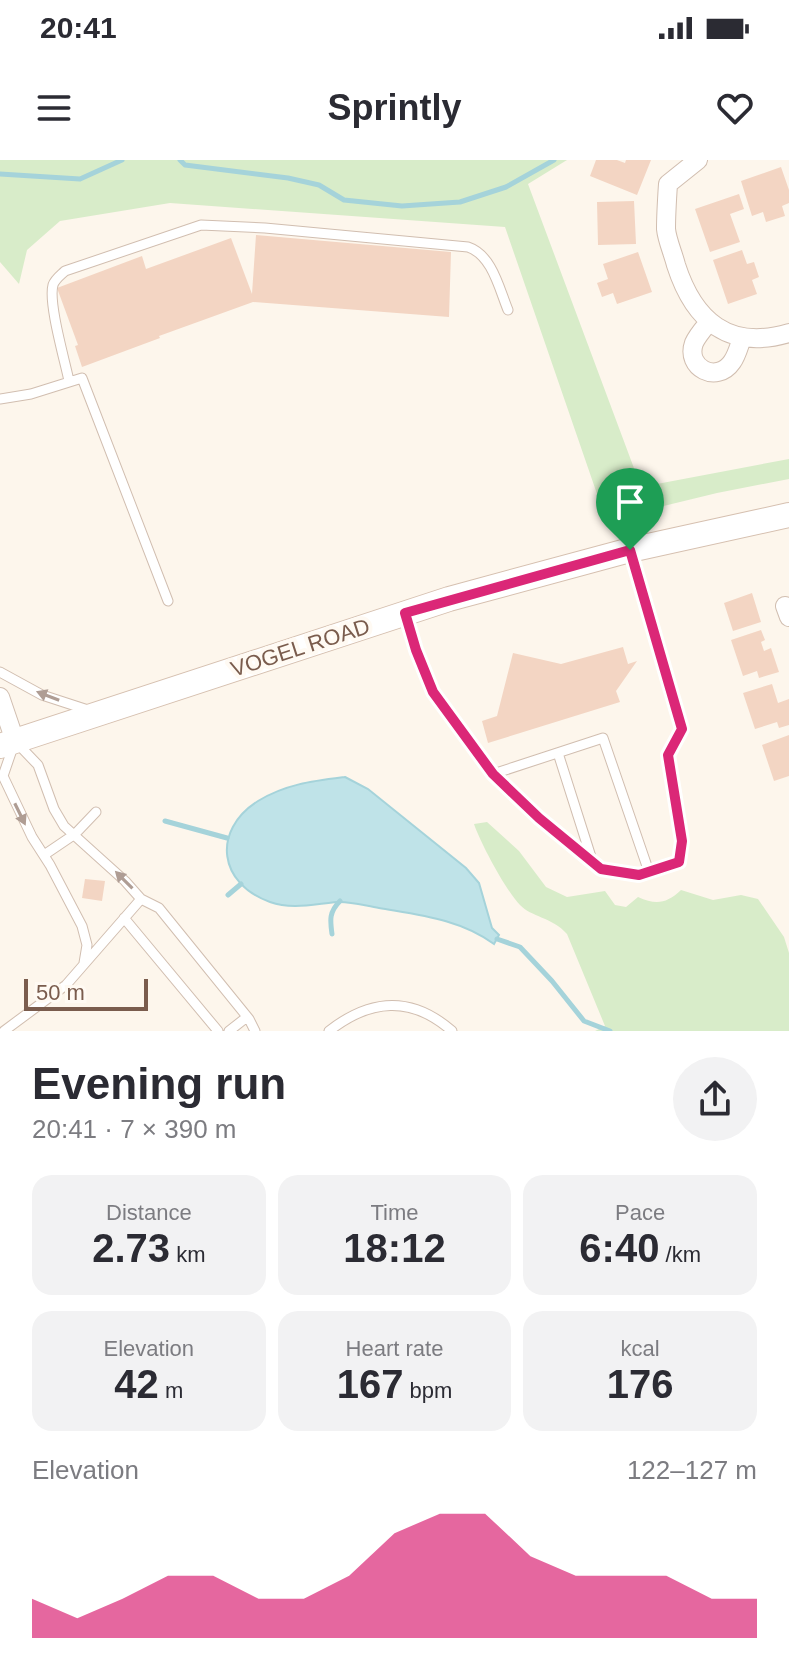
<!DOCTYPE html>
<meta charset="utf-8">
<style>
body{margin:0;font-family:Helvetica,sans-serif;background:#f2f2f3;color:#2b2b33;height:100vh;display:flex;flex-direction:column;font-size:30px;white-space:nowrap}
*{box-sizing:border-box;margin:0}
p{font-size:26px;color:#7c7c81}
.icon{flex:none;width:44px;height:44px;fill:none;stroke:currentColor;stroke-width:2;stroke-linecap:round;stroke-linejoin:round}
.map{position:relative;height:871px;overflow:hidden}
.sheet{display:flex;flex-direction:column;background:#fff;flex:1}
.sheet>*{flex:none}
.scale{position:absolute;left:24px;bottom:20px;width:124px;box-sizing:border-box;padding-left:8px;border:4px solid #7a5c4d;border-top:0;font-size:22px;line-height:28px;white-space:nowrap;color:#7a5c4d;-webkit-text-stroke:6px #fffaf3;paint-order:stroke}
.pin{position:absolute;display:grid;place-items:center;width:68px;height:68px;color:#fff;margin:-82px -34px;border-radius:50% 50% 50% 0;rotate:-45deg;box-shadow:0 0 8px #0007}
.pin .icon{rotate:45deg}
.round{display:grid;place-items:center;flex:none;width:84px;height:84px;border-radius:42px;background:#f2f2f3}
.summary{display:flex;align-items:center;justify-content:space-between;height:136px;padding:0 32px}
h1{font-size:44px;font-weight:700;line-height:60px}
.stats{display:grid;grid-template-columns:repeat(3,1fr);gap:12px;height:136px;padding:8px 32px}
.stats div{display:grid;align-content:center;border-radius:20px;background:#f2f2f3;text-align:center}
.stats b{font-size:40px;font-weight:700}
.stats small{font-size:22px;font-weight:400}
.stats p{font-size:22px}
.chart{height:224px;padding:16px 32px}
.chart p{display:flex;justify-content:space-between}
.chart svg{width:100%;height:144px;margin-top:8px;fill:#db2777;opacity:.7}
.status{display:flex;justify-content:space-between;align-items:center;height:56px;padding:0 40px;background:#fff;direction:ltr}
.status svg{height:22px;fill:currentColor}
header{display:flex;justify-content:space-between;align-items:center;height:104px;padding:0 32px;background:#fff;font-size:36px;font-weight:700}
.map>svg:first-child{display:block}
.green{fill:#d8ecc9}
.water{fill:#bfe3e8;stroke:#a5d3da;stroke-width:2}
.lines{fill:none;stroke-linecap:round;stroke-linejoin:round}
.stream{stroke:#a5d3da;stroke-width:5}
.building{fill:#f3d5c3}
.service-casing{stroke:#d1beb0;stroke-width:11}
.minor-casing{stroke:#d1beb0;stroke-width:20}
.secondary-casing{stroke:#d6c0b0;stroke-width:26}
.service{stroke:#fff;stroke-width:9}
.minor{stroke:#fff;stroke-width:18}
.secondary{stroke:#fff;stroke-width:24}
.oneway{fill:#af9d94}
.route-casing{stroke:#fff;stroke-width:16}
.route{stroke:#db2777;stroke-width:10}
.labels{text-anchor:middle;stroke-width:8;stroke-linejoin:round;paint-order:stroke}
.street-label{font-size:22px;fill:#7a5c4d;stroke:#fffaf3}
</style>
<div class="status"><b>20:41</b><svg viewBox="0 0 49 12"><path d="M0 12V9h3v3zM5 12V6h3v6zM10 12V3h3v9zM15 12V0h3v12zM26 1h20v11H26zM47 4h2v5h-2z"/></svg></div>
<header><svg class="icon" aria-label="menu" viewBox="0 0 24 24"><path d="M4 6h16M4 12h16M4 18h16"/></svg>Sprintly<svg class="icon" aria-label="heart" viewBox="0 0 24 24"><path d="M12 20l-8-8c-3-5 5-10 8-4 3-6 11-1 8 4z"/></svg></header>
<div class="map">
<svg width="789" height="871" viewBox="0 0 789 871">
<rect width="100%" height="100%" fill="#fdf6ec"/>
<path class="green" d="M 0,0 L 567,0 L 528,24 L 641,327 L 789,299 L 789,319 L 717,333 L 606,360 L 505,67 L 170,43 L 60,61 L 27,90 L 19,124 L 0,102 Z
M 487,662 L 519,691 L 546,727 L 567,737 L 605,731 L 615,745 L 626,747 L 638,737 C 656,745 666,744 681,730 L 713,740 L 741,735 L 758,739 L 784,777 L 789,793 L 789,871 L 595,871 L 605,866 L 567,774 C 552,757 531,757 520,745 C 506,731 480,682 474,664 Z"/>
<path class="water" d="M 345,617 L 368,629 L 466,708 L 479,723 L 492,768 L 499,775 L 494,784 C 460,759 419,755 379,748 C 366,746 350,741 337,742 C 314,744 292,750 270,742 C 219,724 211,671 258,641 C 286,624 313,621 345,617 Z"/>
<g class="lines">
<path class="stream" d="M 180,0 L 185,5 L 288,18 L 319,25 L 344,40 L 402,46 L 460,42 L 506,27 L 554,0
M 0,14 L 80,19 L 122,0
M 165,661 L 227,678
M 228,735 L 241,724
M 332,774 C 330,760 329,752 340,741
M 497,779 L 520,787 L 552,821 L 584,861 L 610,871"/>
</g>
<path class="building" d="M 596,0 L 617,0 L 625,3 L 626,0 L 651,0 L 637,35 L 590,16 Z
M 781,7 L 789,30 L 789,43 L 782,46 L 785,56 L 766,62 L 763,52 L 752,56 L 741,21 Z
M 739,34 L 744,49 L 730,54 L 740,82 L 710,92 L 695,49 Z
M 634,41 L 636,84 L 598,85 L 597,42 Z
M 256,75 L 451,92 L 449,157 L 253,142 L 159,176 L 160,178 L 82,207 L 75,186 L 78,185 L 57,128 L 142,96 L 146,109 L 231,78 L 252,134 Z
M 742,90 L 747,104 L 754,102 L 759,117 L 752,120 L 757,134 L 728,144 L 713,100 Z
M 638,92 L 652,132 L 617,144 L 613,133 L 602,137 L 597,123 L 608,119 L 603,104 Z
M 752,433 L 761,462 L 733,471 L 724,443 Z
M 761,470 L 765,480 L 761,482 L 764,491 L 771,488 L 779,512 L 759,518 L 757,511 L 743,516 L 731,480 Z
M 623,487 L 628,504 L 637,501 L 616,531 L 620,542 L 488,583 L 482,561 L 497,556 L 513,493 L 561,504 Z
M 772,524 L 778,543 L 789,539 L 789,565 L 779,568 L 777,562 L 755,569 L 743,533 Z
M 789,575 L 789,616 L 774,621 L 762,585 Z
M 85,719 L 105,721 L 102,741 L 82,738 Z"/>
<g class="lines">
<defs>
<path id="service" d="M 69,221 C 65,201 48,143 53,125 C 55,119 61,115 65,111 L 201,65 L 265,68 L 468,87 C 492,95 499,128 508,150
M 0,239 L 31,234 L 82,218 L 168,441
M 406,456 L 416,490 L 433,532 L 493,614 L 539,658 L 601,709 L 639,715 L 679,702 L 682,681 L 668,595 L 682,569 L 630,392
M 0,512 L 42,535 L 88,550
M 558,593 L 592,700
M 493,614 L 603,578 L 649,712
M 44,695 L 75,674 L 96,652
M 124,758 L 218,871
M 84,803 L 87,785 L 82,766 L 50,705 L 32,677 L 3,616 L 15,581 L 38,605 L 54,649 L 64,666 L 125,721 L 141,739 L 159,748 L 249,859 L 255,871
M 4,871 L 66,825 L 141,739
M 229,871 L 247,857
M 329,871 C 370,839 411,835 452,871"/>
<path id="minor" d="M 698,0 L 668,24 C 667,39 666,54 666,69 C 667,80 673,93 676,105 C 694,161 729,191 789,173
M 709,162 C 704,168 697,176 694,183 C 685,208 717,224 732,202 C 737,195 739,186 742,178
M 785,446 L 789,457
M 0,537 L 15,581"/>
<path id="secondary" d="M 0,586 L 449,439 L 630,390 L 789,355"/>
</defs>
<use href="#service" class="service-casing"/>
<use href="#minor" class="minor-casing"/>
<use href="#secondary" class="secondary-casing"/>
<use href="#service" class="service"/>
<use href="#minor" class="minor"/>
<use href="#secondary" class="secondary"/>
</g>
<defs><path id="oneway-solid" d="M-6-.8H1V-3.2L6.5 0L1 3.2V.8H-6Z" transform="scale(2)"/></defs>
<g class="oneway">
<use href="#oneway-solid" transform="translate(48 536) rotate(-159)"/>
<use href="#oneway-solid" transform="translate(20 654) rotate(64)"/>
<use href="#oneway-solid" transform="translate(124 720) rotate(-135)"/>
</g>
<g class="lines">
<defs>
<path id="route" d="M 630,390 L 682,569 L 668,595 L 682,681 L 679,702 L 639,715 L 601,709 L 539,658 L 493,614 L 433,532 L 416,490 L 405,453 Z"/>
</defs>
<use href="#route" class="route-casing"/>
<use href="#route" class="route"/>
</g>
<g class="labels">
<g class="street-label">
<text transform="translate(300 487) rotate(-18)" y="8">VOGEL ROAD</text>
</g>
</g>
</svg>
<div class="scale">50 m</div>
<div class="pin" style="left:630px;top:390px;background:#1e9e55"><svg class="icon" aria-label="arrive" viewBox="0 0 24 24"><path d="M6 21V4h12l-3 4 3 4H6"/></svg></div>
</div>
<section class="sheet">
<div class="summary"><div><h1>Evening run</h1><p>20:41 · 7 × 390 m</p></div><a class="round"><svg class="icon" aria-label="share" viewBox="0 0 24 24"><path d="M12 15V3M7 8l5-5 5 5M5 13v7h14v-7"/></svg></a></div>
<div class="stats">
<div><p>Distance</p><b>2.73<small> km</small></b></div>
<div><p>Time</p><b>18:12</b></div>
<div><p>Pace</p><b>6:40<small> /km</small></b></div>
</div>
<div class="stats">
<div><p>Elevation</p><b>42<small> m</small></b></div>
<div><p>Heart rate</p><b>167<small> bpm</small></b></div>
<div><p>kcal</p><b>176</b></div>
</div>
<div class="chart"><p><span>Elevation</span>122–127 m</p>
<svg viewBox="0 0 160 44" preserveAspectRatio="none"><path d="M0 44V32L10 38L20 32L30 25L40 25L50 32L60 32L70 25L80 12L90 6L100 6L110 19L120 25L130 25L140 25L150 32L160 32V44z"/></svg>
</div>
</section>
